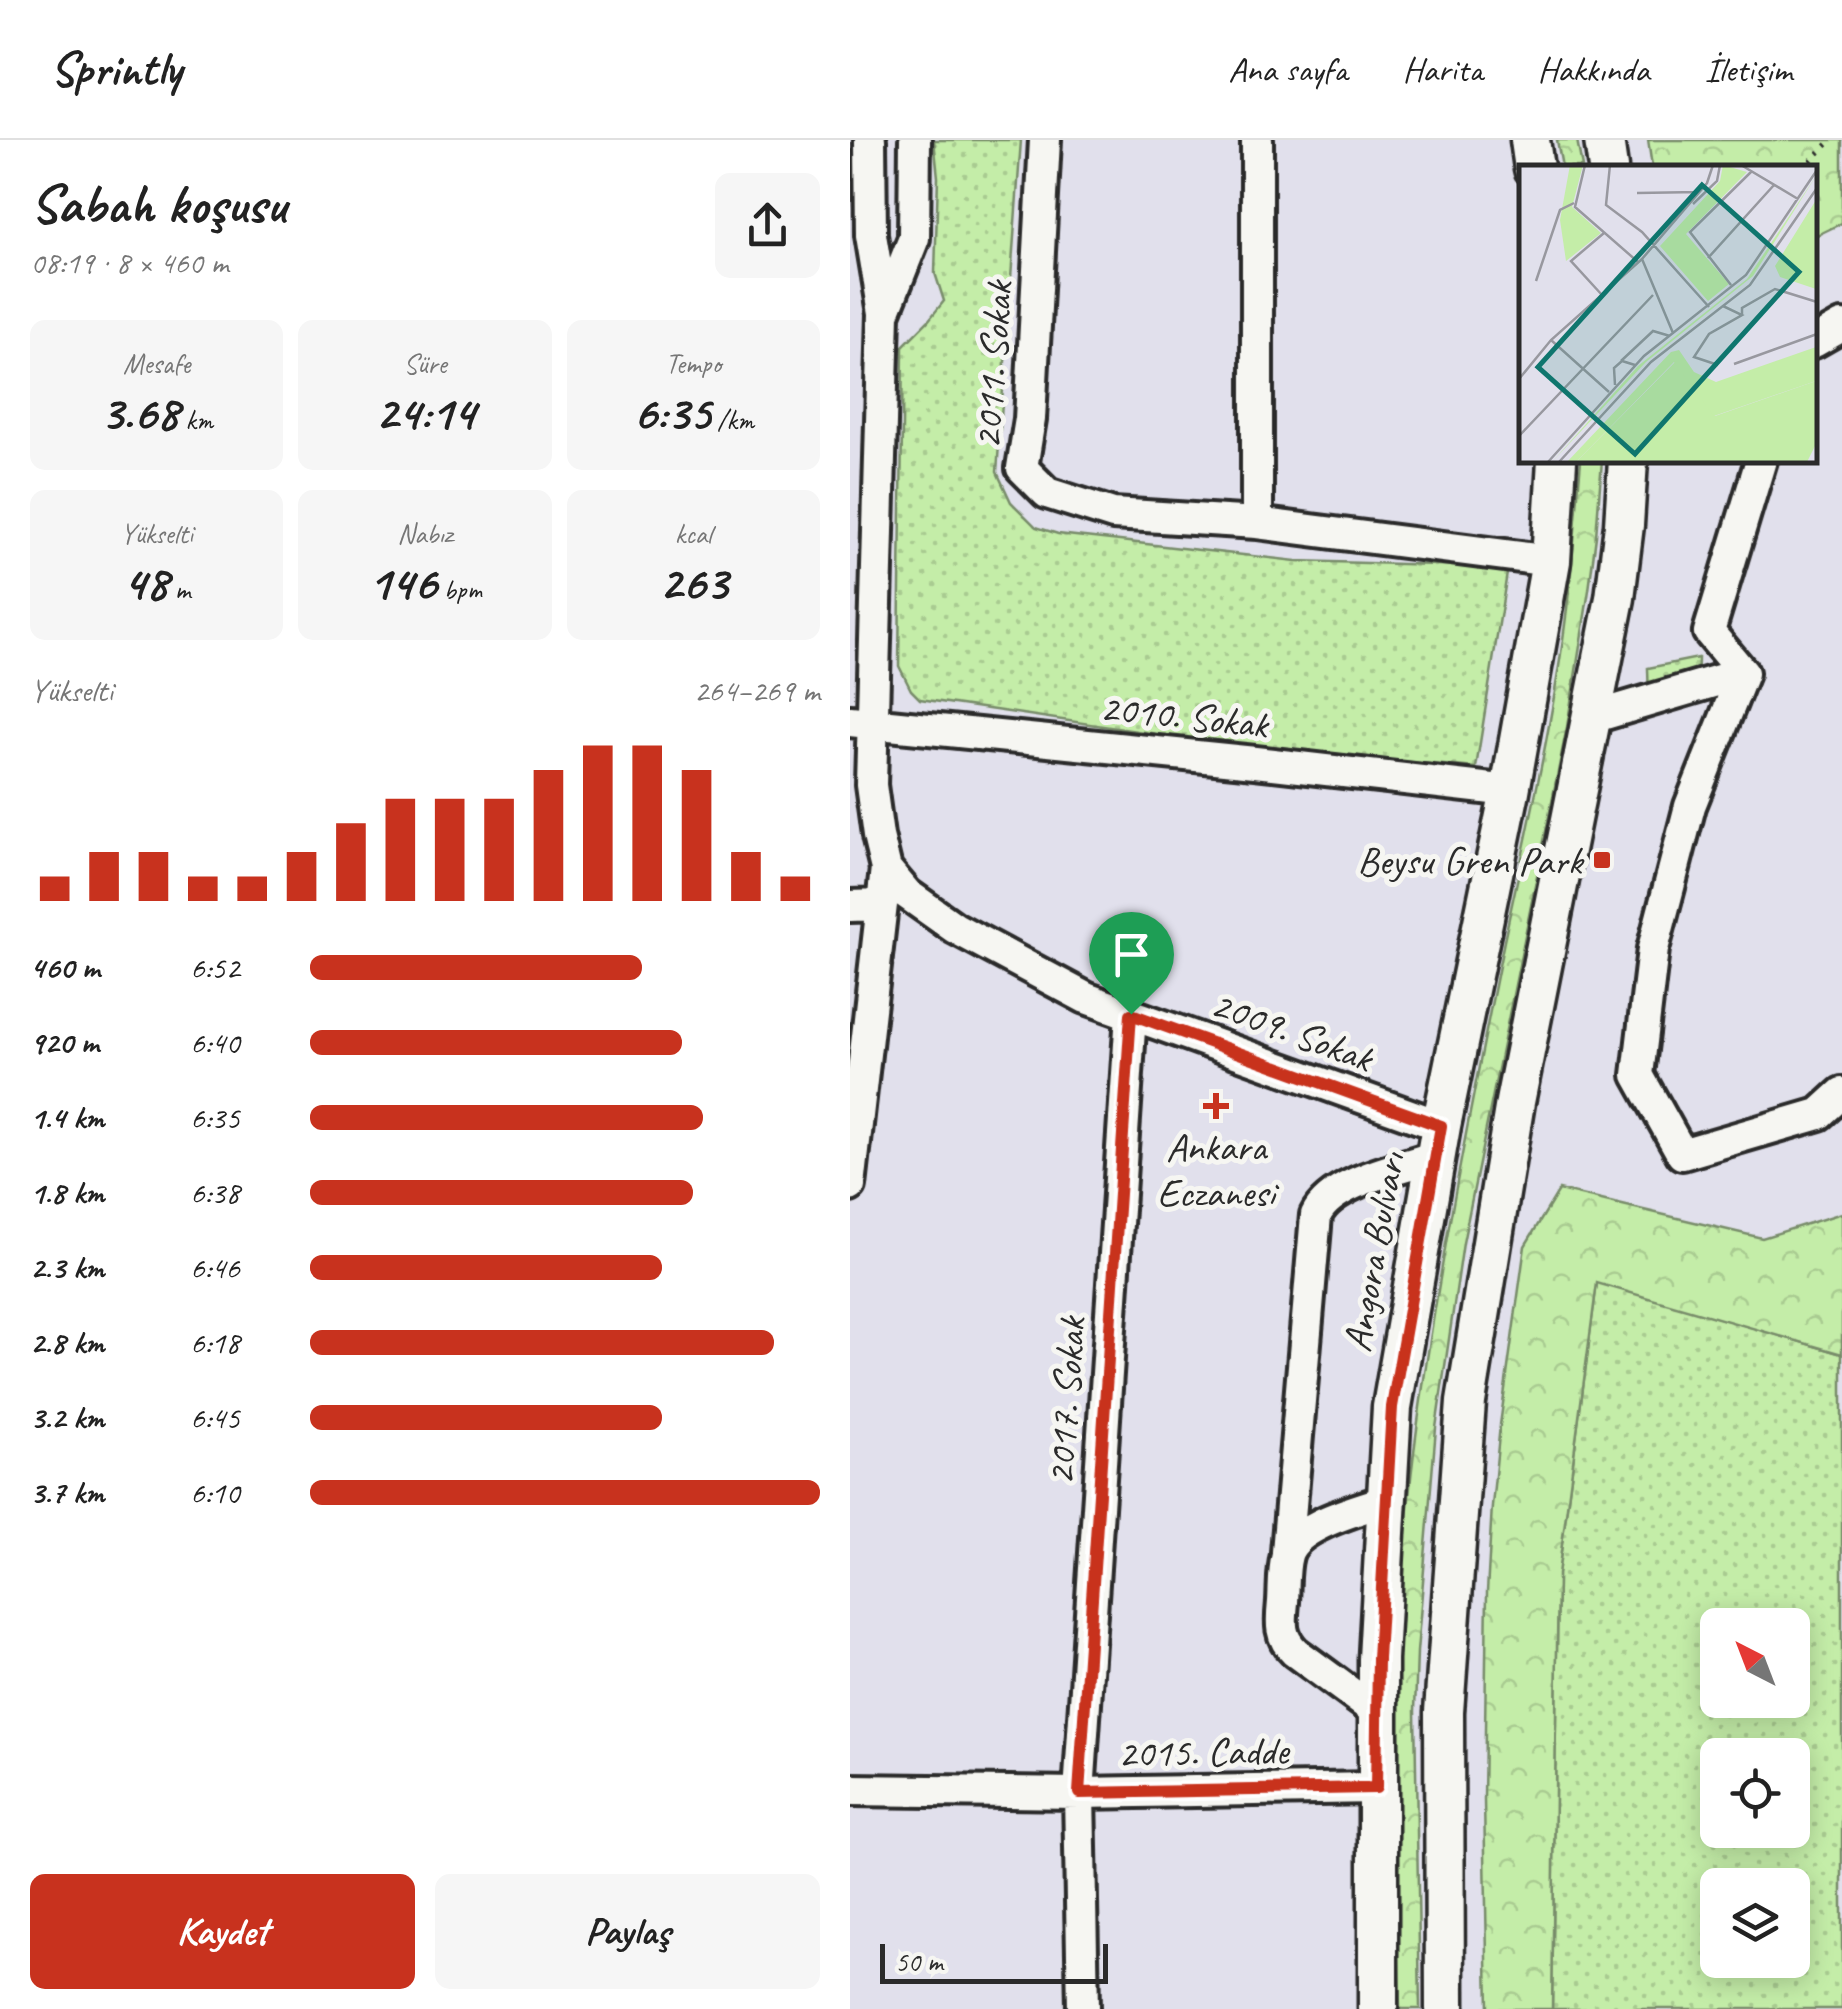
<!DOCTYPE html>
<html lang="tr">
<meta charset="utf-8">
<style>
body{margin:0;font-family:Caveat,sans-serif;background:#f6f6f6;color:#222;height:100vh;display:flex;flex-direction:column;font-size:38px;white-space:nowrap}
*{box-sizing:border-box;margin:0}
p{font-size:32px;color:#767676}
.icon{flex:none;width:55px;height:55px;fill:none;stroke:currentColor;stroke-width:2;stroke-linecap:round;stroke-linejoin:round}
.map{position:relative;flex:1;overflow:hidden}
.panel{display:flex;flex-direction:column;background:#fff;width:850px}
.panel>*{flex:none}
.needle{width:65px;rotate:318deg}
.controls{position:absolute;left:850px;top:1468px;display:grid;gap:20px}
.controls a{display:grid;place-items:center;width:110px;height:110px;border-radius:15px;background:#fff;box-shadow:0 5px 25px #0003;font-size:50px}
.scale{position:absolute;left:30px;bottom:25px;width:228px;box-sizing:border-box;padding-left:10px;border:5px solid #2b2b2b;border-top:0;font-size:28px;line-height:35px;white-space:nowrap;color:#2b2b2b;-webkit-text-stroke:8px #f6f6f2;paint-order:stroke}
.pin{position:absolute;display:grid;place-items:center;width:85px;height:85px;color:#fff;margin:-102px -42px;border-radius:50% 50% 50% 0;rotate:-45deg;box-shadow:0 0 10px #0007}
.pin .icon{rotate:45deg}
.round{display:grid;place-items:center;flex:none;width:105px;height:105px;border-radius:15px;background:#f6f6f6}
.overview{display:flex;align-items:center;justify-content:space-between;height:170px;padding:0 30px}
h1{font-size:55px;font-weight:600;line-height:75px}
.figures{display:grid;grid-template-columns:repeat(3,1fr);gap:15px;height:170px;padding:10px 30px}
.figures div{display:grid;align-content:center;border-radius:15px;background:#f6f6f6;text-align:center}
.figures b{font-size:50px;font-weight:600}
.figures small{font-size:28px;font-weight:400}
.figures p{font-size:28px}
.chart{height:280px;padding:20px 30px}
.chart p{display:flex;justify-content:space-between}
.chart svg{width:100%;height:180px;margin-top:10px;stroke:#c8321e;stroke-width:6}
.cta{display:flex;gap:20px;margin-top:auto;padding:20px 30px}
.cta a{flex:1;height:115px;border-radius:15px;background:#c8321e;color:#fff;font-size:40px;font-weight:600;line-height:115px;text-align:center}
.cta a+a{background:#f6f6f6;color:#222}
ul{padding:0 30px;list-style:none;font-size:32px}
li{display:grid;grid-template-columns:160px 120px 1fr;align-items:center;height:75px}
li i{height:25px;border-radius:12px;background:#c8321e}
header{display:flex;align-items:center;gap:60px;box-sizing:border-box;height:140px;padding:0 50px;background:#fff;border-bottom:2px solid #e0e0e0}
header strong{font-size:48px}
nav{display:flex;gap:55px;margin-inline-start:auto;font-size:35px}
main{display:flex;flex:1;min-height:0}
.map>svg:first-child{display:block}
.grass{fill:url(#grass-dots);stroke:#788c6a;stroke-width:2.5;fill-rule:evenodd}
.forest{fill:url(#forest-crowns);stroke:#788c6a;stroke-width:2.5}
.lines{fill:none;stroke-linecap:round;stroke-linejoin:round}
.minor-casing{stroke:#2b2b2b;stroke-width:38}
.major-casing{stroke:#2b2b2b;stroke-width:45}
.path{stroke:#2b2b2b;stroke-width:5;stroke-dasharray:2.5 8;stroke-linecap:butt}
.minor{stroke:#f6f6f2;stroke-width:30}
.major{stroke:#f6f6f2;stroke-width:38}
.route-casing{stroke:#fff;stroke-width:20}
.route{stroke:#c8321e;stroke-width:12}
.poi-dot{fill:#c8321e;stroke:#f6f6f2;stroke-width:4}
.labels{text-anchor:middle;stroke-width:10;stroke-linejoin:round;paint-order:stroke}
.street-label{font-size:40px;fill:#2b2b2b;stroke:#f6f6f2}
.poi-label{font-size:40px;fill:#2b2b2b;stroke:#f6f6f2;text-anchor:end}
.inset-road{fill:none;stroke:#98989f;stroke-width:2.5}
.view{fill:#0f766e;fill-opacity:0.15;stroke:#0f766e;stroke-width:5}
.inset-edge{fill:none;stroke:#2b2b2b;stroke-width:5}
</style>
<header>
<strong>Sprintly</strong>
<nav><a>Ana sayfa</a><a>Harita</a><a>Hakkında</a><a>İletişim</a></nav>
</header>
<main>
<section class="panel">
<div class="overview"><div><h1>Sabah koşusu</h1><p>08:19 · 8 × 460 m</p></div><a class="round"><svg class="icon" aria-label="share" viewBox="0 0 24 24"><path d="M12 15V3M7 8l5-5 5 5M5 13v7h14v-7"/></svg></a></div>
<div class="figures">
<div><p>Mesafe</p><b>3.68<small> km</small></b></div>
<div><p>Süre</p><b>24:14</b></div>
<div><p>Tempo</p><b>6:35<small> /km</small></b></div>
</div>
<div class="figures">
<div><p>Yükselti</p><b>48<small> m</small></b></div>
<div><p>Nabız</p><b>146<small> bpm</small></b></div>
<div><p>kcal</p><b>263</b></div>
</div>
<div class="chart"><p><span>Yükselti</span>264–269 m</p>
<svg viewBox="0 0 160 44" preserveAspectRatio="none"><path d="M5 44V38M15 44V32M25 44V32M35 44V38M45 44V38M55 44V32M65 44V25M75 44V19M85 44V19M95 44V19M105 44V12M115 44V6M125 44V6M135 44V12M145 44V32M155 44V38"/></svg>
</div>
<ul>
<li><b>460 m</b>6:52<i style="width:65%"></i></li>
<li><b>920 m</b>6:40<i style="width:73%"></i></li>
<li><b>1.4 km</b>6:35<i style="width:77%"></i></li>
<li><b>1.8 km</b>6:38<i style="width:75%"></i></li>
<li><b>2.3 km</b>6:46<i style="width:69%"></i></li>
<li><b>2.8 km</b>6:18<i style="width:91%"></i></li>
<li><b>3.2 km</b>6:45<i style="width:69%"></i></li>
<li><b>3.7 km</b>6:10<i style="width:100%"></i></li>
</ul>
<div class="cta"><a>Kaydet</a><a>Paylaş</a></div>
</section>
<div class="map">
<svg width="992" height="1869" viewBox="0 0 992 1869">
<defs>
<pattern id="grass-dots" width="8" height="8" patternUnits="userSpaceOnUse" patternTransform="scale(2.5)"><rect width="8" height="8" fill="#c4eda8"/><path d="M2 2h.1M6 6h.1" fill="none" stroke="#a9cb91" stroke-width="1.8" stroke-linecap="round"/></pattern>
<pattern id="forest-crowns" width="20" height="18" patternUnits="userSpaceOnUse" patternTransform="scale(2.5)"><rect width="20" height="18" fill="#c4eda8"/><path d="M2 6a3 3 0 1 1 6 0M12 15a3 3 0 1 1 6 0" fill="none" stroke="#a9cb91"/></pattern>
</defs>
<rect width="100%" height="100%" fill="#e1e0ec"/>
<filter id="ink" filterUnits="userSpaceOnUse"><feTurbulence type="fractalNoise" baseFrequency=".01" numOctaves="2"/><feDisplacementMap in="SourceGraphic" scale="20" xChannelSelector="R" yChannelSelector="G"/><feConvolveMatrix kernelMatrix="1 2 1 2 8 2 1 2 1" color-interpolation-filters="sRGB"/></filter>
<g filter="url(#ink)">
<path class="grass" d="M 84,0 L 171,0 L 147,332 L 161,362 L 186,387 L 208,394 L 446,421 L 658,427 L 626,628 L 395,607 L 70,559 L 61,550 L 49,526 L 53,206 L 78,181 L 94,161 L 85,133 L 88,37 Z
M 848,518 L 847,549 L 799,561 L 798,528 Z
M 747,1142 L 992,1214 L 992,1869 L 702,1869 L 708,1434 ZM 868,1485 L 942,1485 L 942,1560 L 868,1560 ZM 868,1615 L 942,1615 L 942,1690 L 868,1690 ZM 868,1745 L 942,1745 L 942,1820 L 868,1820 Z"/>
<path class="forest" d="M 707,0 L 727,0 L 732,27 L 712,27 Z
M 798,0 L 992,0 L 992,83 L 965,96 L 964,28 L 802,27 Z
M 731,320 L 752,320 L 746,396 L 739,450 L 717,587 L 613,1103 L 586,1288 L 567,1512 L 565,1571 L 570,1869 L 550,1869 C 545,1683 541,1497 564,1312 C 586,1140 620,970 654,801 C 676,698 700,596 714,492 C 722,435 726,377 731,320 Z
M 709,1050 L 912,1098 L 992,1073 L 992,1214 L 747,1143 L 708,1434 L 702,1869 L 638,1869 L 634,1660 L 637,1452 L 642,1366 L 650,1285 L 675,1106 Z"/>
<g class="lines">
<defs>
<path id="minor" d="M 20,0 L 21,95 L 34,173 L 21,645 L 28,696 L 36,729 L 57,754 L 105,788 L 236,858 L 591,986
M 195,0 L 180,279 L 172,328 L 197,353 L 263,374 L 407,383 L 701,421
M 407,0 L 407,383
M 35,171 L 64,98 L 65,0
M 964,202 L 992,186
M 893,533 L 859,492 L 911,320
M 741,578 L 893,533 L 840,666 L 803,809 L 788,935 L 832,1014 L 969,974 L 992,953
M 0,581 L 405,622 L 660,651
M 0,766 L 32,765
M 0,1046 L 36,729
M 437,1412 L 466,1075 C 482,1041 552,1028 586,1016
M 528,1573 L 445,1512 C 429,1497 431,1482 433,1462 C 434,1447 433,1429 437,1415 C 445,1385 511,1369 537,1360
M 0,1650 L 229,1653 L 526,1648
M 233,1869 L 229,1653 L 281,874"/>
<path id="major" d="M 680,0 L 684,28
M 754,0 L 758,28
M 528,1869 L 528,1519 L 542,1267 L 591,986 L 660,651 L 701,421 L 707,320
M 595,1869 L 594,1572 L 616,1262 L 665,962 L 765,458 L 774,385 L 778,320"/>
</defs>
<use href="#minor" class="minor-casing"/>
<use href="#major" class="major-casing"/>
<path class="path" d="M 953,28 L 982,0"/>
<use href="#minor" class="minor"/>
<use href="#major" class="major"/>
</g>
</g>
<g class="lines" filter="url(#ink)">
<defs>
<path id="route" d="M 281,874 L 591,986 L 542,1267 L 528,1519 L 526,1648 L 229,1653 Z"/>
</defs>
<use href="#route" class="route-casing"/>
<use href="#route" class="route"/>
</g>
<g class="poi-dot">
<rect x="742" y="710" width="20" height="20" rx="5"/>
<path d="M361 951h10v10h10v10h-10v10h-10v-10h-10v-10h10z"/>
</g>
<g class="labels">
<g class="street-label">
<text transform="translate(142 225) rotate(-86)" y="14">2011. Sokak</text>
<text transform="translate(334 575) rotate(6)" y="14">2010. Sokak</text>
<text transform="translate(442 890) rotate(20)" y="14">2009. Sokak</text>
<text transform="translate(523 1112) rotate(-80)" y="14">Angora Bulvarı</text>
<text transform="translate(215 1261) rotate(-86)" y="14">2017. Sokak</text>
<text transform="translate(353 1611) rotate(-1)" y="14">2015. Cadde</text>
</g>
<g class="poi-label">
<text x="732" y="734">Beysu Gren Park</text>
<text x="366" y="1020" text-anchor="middle">Ankara<tspan x="366" dy="46">Eczanesi</tspan></text>
</g>
</g>
<g transform="translate(669 25)">
<rect width="298" height="298" fill="#e1e0ec"/>
<path d="M 204,0 L 228,7 L 167,69 L 210,119 L 189,136 L 141,81 L 201,16 ZM 156,197 L 196,251 L 297,216 L 297,279 L 288,297 L 57,297 Z" fill="#c4eda8"/>
<path d="M 297,11 L 234,111 L 127,197 L 33,297 L 119,201 L 228,114 ZM 297,35 L 297,124 L 261,112 L 256,101 ZM 297,182 L 297,216 L 195,251 L 155,197 L 57,297 L 48,297 L 152,187 L 160,185 L 175,207 L 197,217 Z" fill="#c4eda8"/>
<path d="M 51,0 L 64,0 L 53,42 L 82,68 L 47,96 L 41,55 Z" fill="#c4eda8"/>
<path class="inset-road" d="M 66,0 L 56,42 L 119,97M 91,0 L 87,40 L 123,67 L 190,142M 222,0 L 279,34M 118,28 L 180,27M 174,39 L 198,16 L 201,0M 189,93 L 255,20M 17,116 L 41,45 L 55,38M 212,120 L 171,67 L 233,6M 83,130 L 52,96 L 85,68M 223,150 L 223,143 L 256,124 L 298,137M 154,168 L 123,94 L 188,18 L 194,0M 32,175 L 90,227M 102,196 L 134,166 L 151,171M 215,199 L 298,169M 199,200 L 175,192 L 190,169 L 223,150 L 204,141M 0,214 L 32,175 L 123,94M 96,220 L 95,203 L 103,196 L 116,200M 0,271 L 134,130M 29,297 L 125,191 L 227,110 L 298,5M 40,297 L 132,197 L 231,120 L 298,23"/>
<path class="view" d="M 183,20 L 280,107 L 116,289 L 19,202 Z"/>
<rect width="298" height="298" class="inset-edge"/>
</g>
</svg>
<div class="controls">
<a><svg class="needle" viewBox="-14 -14 28 28"><path d="M0-13l5 13h-10z" fill="#e53935"/><path d="M0 13l5-13h-10z" fill="#767676"/></svg></a>
<a><svg class="icon" aria-label="locate" viewBox="0 0 24 24"><circle cx="12" cy="12" r="6"/><path d="M12 2v4M12 18v4M2 12h4M18 12h4"/></svg></a>
<a><svg class="icon" aria-label="layers" viewBox="0 0 24 24"><path d="M12 4l9 5-9 5-9-5zM3 14l9 5 9-5"/></svg></a>
</div>
<div class="scale">50 m</div>
<div class="pin" style="left:281px;top:874px;background:#1e9e55"><svg class="icon" aria-label="arrive" viewBox="0 0 24 24"><path d="M6 21V4h12l-3 4 3 4H6"/></svg></div>
</div>
</main>
